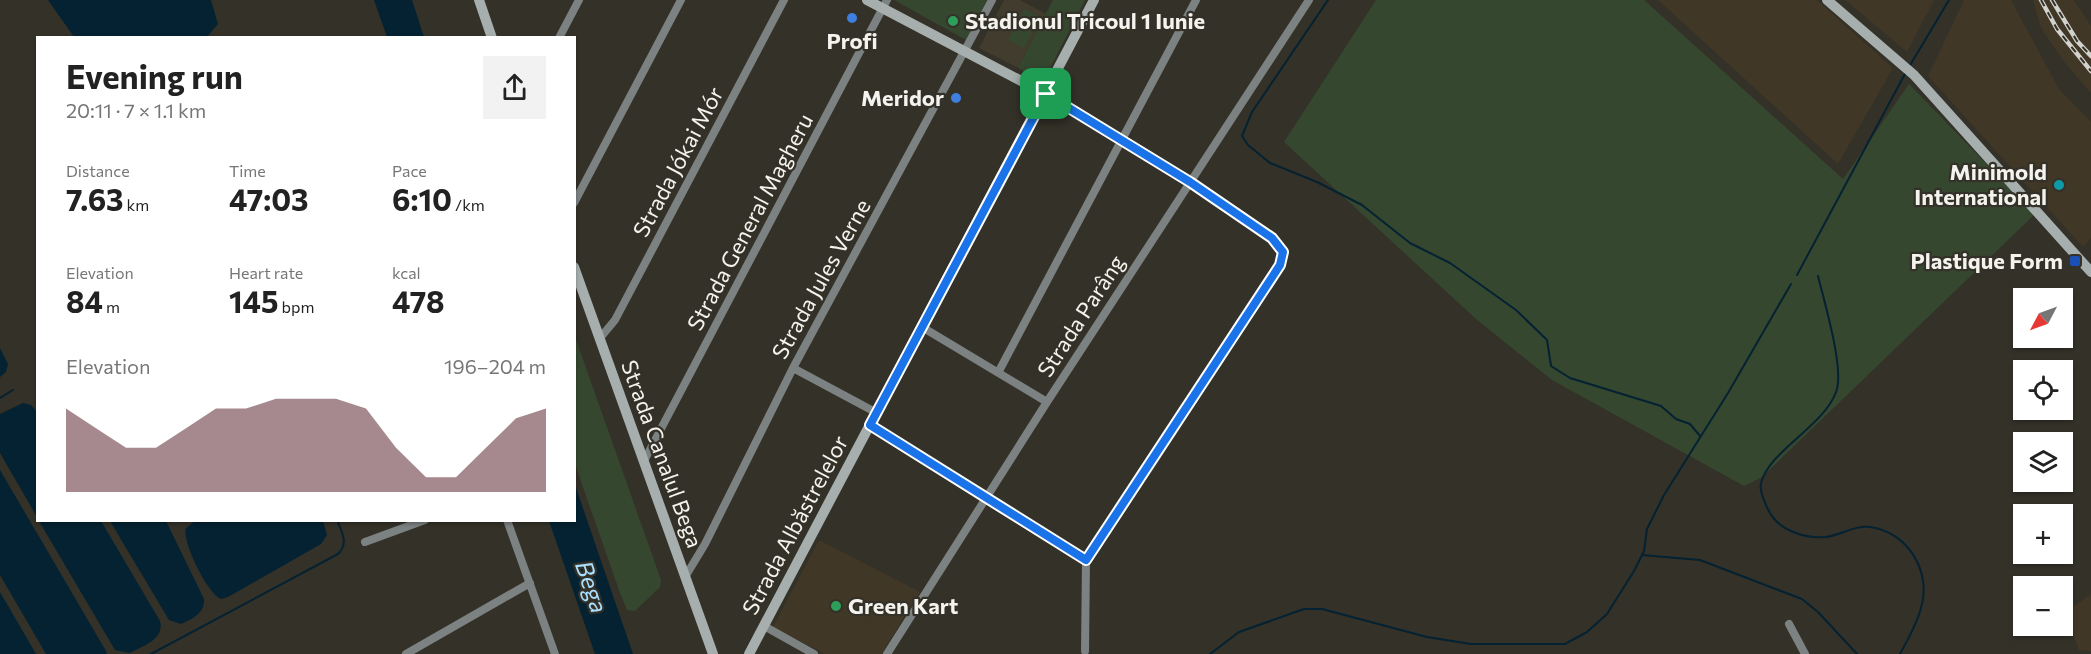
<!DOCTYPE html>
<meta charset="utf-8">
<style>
body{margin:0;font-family:Commissioner,sans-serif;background:#f2f2f2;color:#222;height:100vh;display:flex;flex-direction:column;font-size:22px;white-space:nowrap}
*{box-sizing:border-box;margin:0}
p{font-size:20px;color:#767676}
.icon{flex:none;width:33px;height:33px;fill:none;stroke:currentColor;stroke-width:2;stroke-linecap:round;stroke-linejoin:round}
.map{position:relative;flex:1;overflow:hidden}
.side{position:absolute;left:36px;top:36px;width:540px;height:486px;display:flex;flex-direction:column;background:#fff;border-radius:0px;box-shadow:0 2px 4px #0004}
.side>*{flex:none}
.needle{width:39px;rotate:229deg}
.controls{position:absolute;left:2013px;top:288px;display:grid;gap:12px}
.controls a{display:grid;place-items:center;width:60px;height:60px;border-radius:0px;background:#fff;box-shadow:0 2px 4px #0004;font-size:30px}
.pin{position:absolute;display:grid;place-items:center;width:51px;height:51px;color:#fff;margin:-26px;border-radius:12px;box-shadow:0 3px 9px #0006}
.round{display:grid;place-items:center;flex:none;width:63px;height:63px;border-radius:0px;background:#f2f2f2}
.overview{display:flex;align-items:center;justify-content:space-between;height:102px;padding:0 30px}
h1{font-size:33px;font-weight:700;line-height:45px}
.stats{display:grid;grid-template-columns:repeat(3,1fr);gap:9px;height:102px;padding:6px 30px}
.stats div{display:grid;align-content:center}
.stats b{font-size:30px;font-weight:700}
.stats small{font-size:16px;font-weight:400}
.stats p{font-size:16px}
.chart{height:168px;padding:12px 30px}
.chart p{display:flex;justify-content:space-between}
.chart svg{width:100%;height:108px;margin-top:6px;fill:#80585f;opacity:.7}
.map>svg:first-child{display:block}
.built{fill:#413c2e}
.industrial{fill:#403726}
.green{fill:#364730}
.water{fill:#042232}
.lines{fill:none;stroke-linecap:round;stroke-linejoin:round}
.stream{stroke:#042232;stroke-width:2}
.street{stroke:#7c8181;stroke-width:8}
.secondary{stroke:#a6afae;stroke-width:10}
.rail-casing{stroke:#d2d1cb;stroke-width:4.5}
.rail{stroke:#333128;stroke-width:2;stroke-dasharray:7;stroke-linecap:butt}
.route-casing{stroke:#fff;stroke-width:12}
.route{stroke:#1a73e8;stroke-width:8}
.shop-dot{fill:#3f7fe0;stroke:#333128;stroke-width:2}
.leisure-dot{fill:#2e9e5b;stroke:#333128;stroke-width:2}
.culture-dot{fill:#0f9aa8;stroke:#333128;stroke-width:2}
.transit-dot{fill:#1a4fb4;stroke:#333128;stroke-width:2}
.labels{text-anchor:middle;stroke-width:4.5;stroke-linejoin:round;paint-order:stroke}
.poi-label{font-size:22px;font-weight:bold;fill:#f4f3ee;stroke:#333128;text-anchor:end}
.street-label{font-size:22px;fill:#f4f3ee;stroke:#333128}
.water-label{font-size:24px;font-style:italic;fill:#a9defe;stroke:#333128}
</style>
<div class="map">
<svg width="2091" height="654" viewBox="0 0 2091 654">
<rect width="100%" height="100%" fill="#333128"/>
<path class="built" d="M 1004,0 L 1020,0 L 1046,14 L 1018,68 L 979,48 Z"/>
<path class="industrial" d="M 1658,0 L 1817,0 L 1893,68 L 1838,164 Z
M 1845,0 L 1934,0 L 1907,52 Z
M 1964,0 L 2011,0 L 2059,89 L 2091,122 L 2091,238 L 2083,247 L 1928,76 Z
M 2033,0 L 2074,0 L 2091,26 L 2091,93 L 2064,62 L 2041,28 Z
M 819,540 L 920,592 L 881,654 L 825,654 L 773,627 Z
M 2091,594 L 2091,651 L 2079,650 L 2065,613 Z"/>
<path class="green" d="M 894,0 L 987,0 L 966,40 Z
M 1053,0 L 1085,0 L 1043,82 L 1018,68 Z
M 1376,0 L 1644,0 L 1843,179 L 1909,84 L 2035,214 L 1762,477 L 1744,486 L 1552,380 L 1476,319 L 1284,142 Z
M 1024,9 L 1040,17 L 1024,48 L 1008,40 Z
M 574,334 L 661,580 L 660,587 L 635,611 L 627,610 L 620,593 L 575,464 Z"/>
<path class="water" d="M 48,0 L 211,0 L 218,24 L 207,37 L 74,37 Z
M 374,0 L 412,0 L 424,37 L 387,37 Z
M 0,348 L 8,364 L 6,372 L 0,377 Z
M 23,403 L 31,405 L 37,412 L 37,517 L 0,453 L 0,414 Z
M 0,470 L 106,651 L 107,654 L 46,654 L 0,575 Z
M 575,485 L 633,654 L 595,654 L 549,521 L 574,520 Z
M 39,521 L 101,521 L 160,621 C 165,639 143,646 130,653 L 115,650 Z
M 110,521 L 166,521 L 204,599 C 205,613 193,619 181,624 L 169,620 Z
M 195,521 L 323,521 L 327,535 L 321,544 L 228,597 L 221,599 C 208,595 181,540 186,528 Z
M 0,592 L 36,654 L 0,654 Z"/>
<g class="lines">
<path class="stream" d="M 1328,0 L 1252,112 L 1242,136 L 1248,145 L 1270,163 L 1317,182 L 1362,205 L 1410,243 L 1450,263 L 1516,310 L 1547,340 L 1551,366 L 1570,378 L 1661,406 L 1676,419 L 1690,424 L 1700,436
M 1909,67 L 1949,0
M 1797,275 L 1906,72
M 1818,276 C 1824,301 1845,370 1836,392 C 1824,426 1769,451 1761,483 C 1759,491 1766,506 1770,513 C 1780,531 1807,539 1826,537 C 1841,535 1855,525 1870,527 C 1908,532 1932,572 1921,608 C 1917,624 1908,639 1900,654
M 0,398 L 13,390
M 1642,555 L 1700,560 L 1802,599 L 1818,612 L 1857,654
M 151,654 L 338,554 C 349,543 342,533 337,520
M 1210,654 L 1239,632 L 1304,609 L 1322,609 L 1427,637 L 1471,644 L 1565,644 L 1587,632 L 1607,614 L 1634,571 L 1644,551 L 1647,529 L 1664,495 L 1728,393 L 1791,284"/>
<path class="street" d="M 559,38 L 579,0
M 1046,94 L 1190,182 L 1272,238 L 1283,252 L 1280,265 L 1086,560 L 1085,651
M 574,203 L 681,0
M 922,327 L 1047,402
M 600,338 L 615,320 L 784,0
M 793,368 L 877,413
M 999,371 L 1196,0
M 870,425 L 1086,560
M 644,461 L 887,0
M 507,520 L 555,654
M 365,542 L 425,520
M 685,577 L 705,544 L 793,368 L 992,0
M 1789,624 L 1805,654
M 764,626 L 814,654
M 406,654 L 530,583
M 887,654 L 1047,402 L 1309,0"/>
<path class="secondary" d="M 479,0 L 492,38
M 867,0 L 1046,94
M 1827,0 L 1914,75 L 2091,272
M 574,267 L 713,654
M 749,654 L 1094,0"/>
<defs>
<path id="rail" d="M 2041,0 L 2057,29 L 2091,71
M 2052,0 L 2077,41 L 2091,56"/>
</defs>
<use href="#rail" class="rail-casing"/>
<use href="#rail" class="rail"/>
</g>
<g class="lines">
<defs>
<path id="route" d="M 1046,94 L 1190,182 L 1272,238 L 1283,252 L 1280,265 L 1086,560 L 870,425 Z"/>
</defs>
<use href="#route" class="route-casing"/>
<use href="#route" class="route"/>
</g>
<g class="shop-dot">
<circle cx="852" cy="18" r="6"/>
<circle cx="956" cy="98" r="6"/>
</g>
<g class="leisure-dot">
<circle cx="953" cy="21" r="6"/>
<circle cx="836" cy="606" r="6"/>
</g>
<circle class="culture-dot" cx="2059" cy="185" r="6"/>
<rect class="transit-dot" x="2069" y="255" width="12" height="12" rx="3"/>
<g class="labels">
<g class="poi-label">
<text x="965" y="29" text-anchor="start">Stadionul Tricoul 1 Iunie</text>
<text x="852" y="49" text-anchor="middle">Profi</text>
<text x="944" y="106">Meridor</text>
<text x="2047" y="180">Minimold<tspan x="2047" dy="25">International</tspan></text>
<text x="2063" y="269">Plastique Form</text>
<text x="848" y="614" text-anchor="start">Green Kart</text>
</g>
<g class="street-label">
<text transform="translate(678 162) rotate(-62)" y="8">Strada Jókai Mór</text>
<text transform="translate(750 222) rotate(-62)" y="8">Strada General Magheru</text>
<text transform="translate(821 279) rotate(-61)" y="8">Strada Jules Verne</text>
<text transform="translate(1081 316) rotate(-57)" y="8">Strada Parâng</text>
<text transform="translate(662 454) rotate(70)" y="8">Strada Canalul Bega</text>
<text transform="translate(795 525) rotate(-62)" y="8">Strada Albăstrelelor</text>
</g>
<g class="water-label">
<text transform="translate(591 587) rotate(71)" y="8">Bega</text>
</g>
</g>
</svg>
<div class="controls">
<a><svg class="needle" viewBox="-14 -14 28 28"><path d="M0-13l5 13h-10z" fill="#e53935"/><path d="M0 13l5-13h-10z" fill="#767676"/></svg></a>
<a><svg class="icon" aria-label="locate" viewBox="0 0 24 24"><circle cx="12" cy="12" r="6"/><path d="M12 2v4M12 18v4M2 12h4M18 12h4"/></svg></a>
<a><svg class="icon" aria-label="layers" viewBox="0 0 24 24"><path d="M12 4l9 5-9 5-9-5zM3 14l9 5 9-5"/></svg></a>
<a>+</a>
<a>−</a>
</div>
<div class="pin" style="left:1046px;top:94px;background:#1e9e55"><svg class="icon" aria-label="arrive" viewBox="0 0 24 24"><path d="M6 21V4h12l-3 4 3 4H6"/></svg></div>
<section class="side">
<div class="overview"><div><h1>Evening run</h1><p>20:11 · 7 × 1.1 km</p></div><a class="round"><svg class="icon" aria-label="share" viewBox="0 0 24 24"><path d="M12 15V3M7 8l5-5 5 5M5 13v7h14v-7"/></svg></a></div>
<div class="stats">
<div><p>Distance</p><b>7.63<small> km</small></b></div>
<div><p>Time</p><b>47:03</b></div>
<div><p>Pace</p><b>6:10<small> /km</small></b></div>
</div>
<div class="stats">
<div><p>Elevation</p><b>84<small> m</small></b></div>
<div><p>Heart rate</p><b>145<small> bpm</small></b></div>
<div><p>kcal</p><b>478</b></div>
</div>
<div class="chart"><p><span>Elevation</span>196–204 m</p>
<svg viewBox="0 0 160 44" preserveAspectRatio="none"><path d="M0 44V10L10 18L20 26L30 26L40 18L50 10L60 10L70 6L80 6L90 6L100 10L110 26L120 38L130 38L140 26L150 14L160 10V44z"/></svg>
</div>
</section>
</div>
